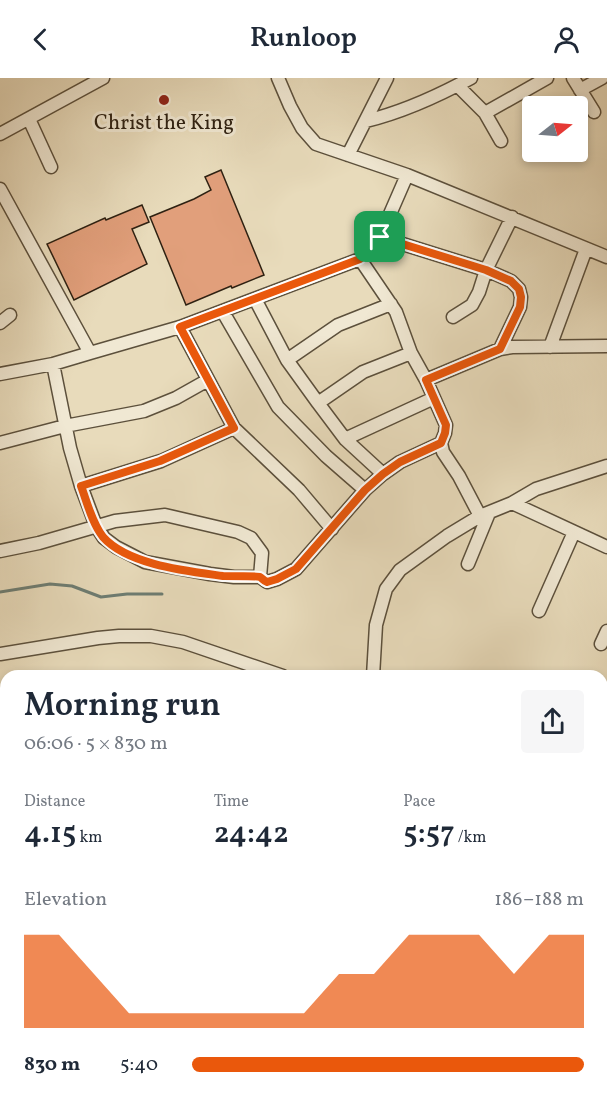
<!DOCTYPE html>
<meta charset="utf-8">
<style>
body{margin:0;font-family:Vollkorn,serif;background:#f6f6f7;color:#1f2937;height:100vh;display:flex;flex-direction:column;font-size:22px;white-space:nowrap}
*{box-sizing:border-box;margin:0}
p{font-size:20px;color:#747a83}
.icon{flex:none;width:33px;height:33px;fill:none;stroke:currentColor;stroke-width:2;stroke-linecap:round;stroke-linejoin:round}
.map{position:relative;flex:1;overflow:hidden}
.panel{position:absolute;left:0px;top:592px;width:608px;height:430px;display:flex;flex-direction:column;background:#fff;border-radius:18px 18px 0 0;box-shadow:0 3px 9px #0003}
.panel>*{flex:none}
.needle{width:39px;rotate:73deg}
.buttons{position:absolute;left:522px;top:18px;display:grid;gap:12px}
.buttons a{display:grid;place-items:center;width:66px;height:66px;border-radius:6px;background:#fff;box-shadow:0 3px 9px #0003;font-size:30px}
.pin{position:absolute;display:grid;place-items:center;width:51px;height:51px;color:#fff;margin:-26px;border-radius:12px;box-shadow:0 3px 9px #0006}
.round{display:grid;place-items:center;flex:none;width:63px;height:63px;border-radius:6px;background:#f6f6f7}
.headline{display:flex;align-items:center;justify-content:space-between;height:102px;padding:0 24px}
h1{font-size:33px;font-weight:600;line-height:45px}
.figures{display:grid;grid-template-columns:repeat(3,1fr);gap:9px;height:102px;padding:6px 24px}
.figures div{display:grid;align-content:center}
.figures b{font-size:30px;font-weight:600}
.figures small{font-size:16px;font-weight:400}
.figures p{font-size:16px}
.chart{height:168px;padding:12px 24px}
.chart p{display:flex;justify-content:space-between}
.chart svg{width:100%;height:108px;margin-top:6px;fill:#ea580c;opacity:.7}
ul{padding:0 24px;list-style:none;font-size:20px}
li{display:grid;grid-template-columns:96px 72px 1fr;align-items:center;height:45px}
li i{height:15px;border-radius:8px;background:#ea580c}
header{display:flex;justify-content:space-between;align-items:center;height:78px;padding:0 24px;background:#fff;font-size:27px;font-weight:600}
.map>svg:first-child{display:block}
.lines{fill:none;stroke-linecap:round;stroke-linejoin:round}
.stream{stroke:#6d7d73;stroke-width:3}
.building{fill:#e19f7b;stroke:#2e2112;stroke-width:1.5}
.minor-casing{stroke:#5c503c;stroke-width:15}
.minor{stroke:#f0e8d3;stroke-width:12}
.route-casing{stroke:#fff;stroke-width:12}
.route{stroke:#ea580c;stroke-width:8}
.poi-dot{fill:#8f2418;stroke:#f0e8d3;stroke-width:2}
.labels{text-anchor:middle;stroke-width:6;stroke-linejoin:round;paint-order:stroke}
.poi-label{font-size:21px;fill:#2e2112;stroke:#f0e8d3}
</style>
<header><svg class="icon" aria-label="back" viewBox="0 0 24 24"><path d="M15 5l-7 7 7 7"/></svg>Runloop<svg class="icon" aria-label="person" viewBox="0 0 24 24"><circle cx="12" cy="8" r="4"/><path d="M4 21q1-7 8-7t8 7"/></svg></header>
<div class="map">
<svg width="607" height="1022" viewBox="0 0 607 1022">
<rect width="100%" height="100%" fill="#e8dbbb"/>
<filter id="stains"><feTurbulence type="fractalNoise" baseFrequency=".00333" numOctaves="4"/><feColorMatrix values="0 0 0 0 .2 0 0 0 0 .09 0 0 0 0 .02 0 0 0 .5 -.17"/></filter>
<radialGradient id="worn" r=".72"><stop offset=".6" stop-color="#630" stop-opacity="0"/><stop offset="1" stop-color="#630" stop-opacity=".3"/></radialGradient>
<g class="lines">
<path class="stream" d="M 0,514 L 50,506 L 72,508 L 101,519 L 127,516 L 162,516"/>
</g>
<path class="building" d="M 221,92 L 264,197 L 232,210 L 231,208 L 186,227 L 150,139 L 194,121 L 211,112 L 205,99 Z
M 142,127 L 149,144 L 132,151 L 147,186 L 74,222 L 47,166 L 105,140 L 106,142 Z"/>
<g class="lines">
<defs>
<path id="minor" d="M 278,0 L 290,28 L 302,50 L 316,66 L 407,97 L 607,179
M 573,0 L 594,34
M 458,8 L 485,35 L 501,63
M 580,12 L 602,0
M 485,35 L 547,0
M 29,41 L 51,89
M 366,43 C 403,34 438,18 471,0
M 0,56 L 103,0
M 348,77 L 387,0
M 0,111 L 90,275 L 180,249 L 360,181 L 380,159 L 407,97
M 380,159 L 486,192 L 511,203 L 519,211 L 521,219 L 520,229 L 500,271
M 360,181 L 396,234 L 411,275 L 426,302 L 446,347 L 445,355 L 441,365 L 443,374 L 459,398 L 480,438
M 255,221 L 287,282 L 318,325 L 363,294 L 411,275
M 223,234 L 278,329 L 326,378 L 365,412
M 453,239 L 472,227 L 479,214 L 486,192 L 512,139
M 0,245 L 10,237
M 180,249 L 234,350 L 299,412 L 332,451
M 550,269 L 586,171
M 287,282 L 338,247 L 391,226
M 53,286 L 70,370 L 81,408 L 96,448 L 104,460 L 116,469 L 145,484 L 210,496 L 234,499 L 260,499 L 267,504 L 277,501 L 296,491 L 365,412 L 383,396 L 400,384 L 441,365
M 0,296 L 53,286 L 90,275
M 426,302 L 500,271 L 512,269 L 607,268
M 318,325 L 345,361 L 383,396
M 345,361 L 434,320
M 0,365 L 65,348 L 144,333 L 176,320 L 208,302
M 81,408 L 161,383 L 234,350
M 512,425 L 607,469
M 0,473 L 39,465 L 115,443 L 165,437 L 238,454 L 251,460 L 262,475 L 260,499
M 468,486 L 489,435
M 539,533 L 574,454
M 601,566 L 607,553
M 0,576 L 98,560 L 119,558 L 151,558 L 183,564 L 283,598
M 373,598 L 376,547 L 386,511 L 400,492 L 447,458 L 480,438 L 512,425 L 536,411 L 607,388
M 0,624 L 6,624
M 6,703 L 2,723 L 6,734
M 0,797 L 6,804
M 602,822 L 607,809
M 0,901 L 6,901
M 602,939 L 607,944
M 602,982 L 607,970
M 100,1017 L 104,1022
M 205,1017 L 212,1022
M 35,1022 L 43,1017
M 282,1022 L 282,1017
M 353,1022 L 353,1017
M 431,1022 L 432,1017
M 506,1022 L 508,1017
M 582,1022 L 585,1017"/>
</defs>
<use href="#minor" class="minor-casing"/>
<use href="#minor" class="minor"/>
</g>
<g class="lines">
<defs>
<path id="route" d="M 380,159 L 486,192 L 511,203 L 519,211 L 521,219 L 520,229 L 500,271 L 426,302 L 446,347 L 445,355 L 441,365 L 400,384 L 383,396 L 365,412 L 296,491 L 277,501 L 267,504 C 264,503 262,500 260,499 C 257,498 229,498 223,498 C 187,493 128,487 103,459 C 92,445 87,424 81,408 L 160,383 L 234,350 L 180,249 L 360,181 Z"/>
</defs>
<use href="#route" class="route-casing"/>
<use href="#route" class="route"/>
</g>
<circle class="poi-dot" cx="164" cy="22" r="6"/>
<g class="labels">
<g class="poi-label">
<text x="164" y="51">Christ the King</text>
</g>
</g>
<rect width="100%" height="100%" filter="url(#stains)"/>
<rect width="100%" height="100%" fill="url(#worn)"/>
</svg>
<div class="buttons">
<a><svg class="needle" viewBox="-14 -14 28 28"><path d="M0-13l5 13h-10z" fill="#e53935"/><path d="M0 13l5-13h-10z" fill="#747a83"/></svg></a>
</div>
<div class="pin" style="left:380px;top:159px;background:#1e9e55"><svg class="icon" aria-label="arrive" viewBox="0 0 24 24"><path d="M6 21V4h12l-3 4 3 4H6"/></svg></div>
<section class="panel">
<div class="headline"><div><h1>Morning run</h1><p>06:06 · 5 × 830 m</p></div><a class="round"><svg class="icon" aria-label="share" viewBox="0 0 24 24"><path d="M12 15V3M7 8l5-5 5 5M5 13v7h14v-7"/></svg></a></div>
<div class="figures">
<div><p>Distance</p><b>4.15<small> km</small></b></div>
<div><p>Time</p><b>24:42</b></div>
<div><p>Pace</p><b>5:57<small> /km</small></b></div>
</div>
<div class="chart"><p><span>Elevation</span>186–188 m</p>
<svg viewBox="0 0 160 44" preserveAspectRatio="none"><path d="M0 44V6L10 6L20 22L30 38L40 38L50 38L60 38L70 38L80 38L90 22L100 22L110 6L120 6L130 6L140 22L150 6L160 6V44z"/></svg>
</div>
<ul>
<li><b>830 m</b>5:40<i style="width:100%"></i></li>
</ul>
</section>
</div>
